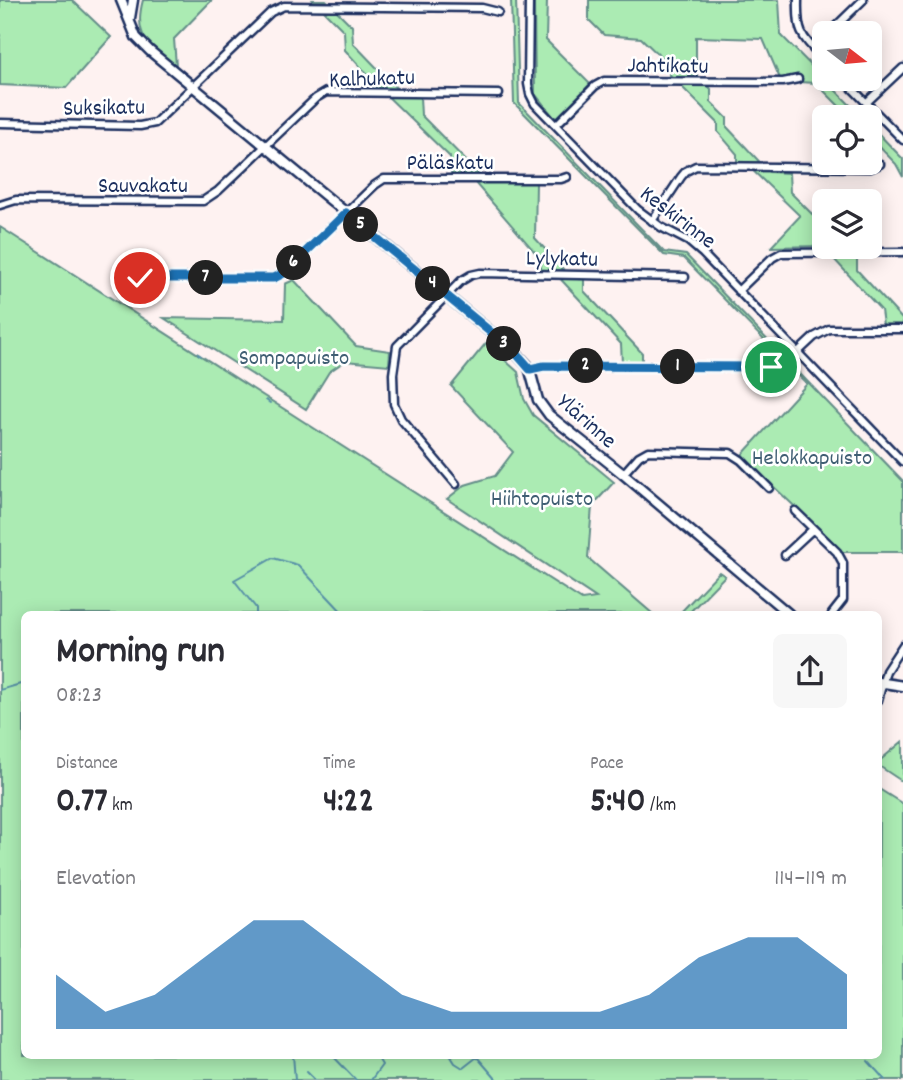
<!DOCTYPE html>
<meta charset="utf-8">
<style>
body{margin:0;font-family:Dekko,sans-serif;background:#f7f7f7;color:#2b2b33;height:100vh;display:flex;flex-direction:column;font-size:26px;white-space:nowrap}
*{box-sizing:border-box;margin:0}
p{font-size:23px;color:#7c7c81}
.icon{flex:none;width:38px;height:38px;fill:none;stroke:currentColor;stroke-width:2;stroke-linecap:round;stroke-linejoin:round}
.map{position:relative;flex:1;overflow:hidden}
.sheet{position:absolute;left:21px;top:611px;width:861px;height:448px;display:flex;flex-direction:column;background:#fff;border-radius:10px;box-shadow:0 4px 18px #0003}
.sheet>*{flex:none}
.needle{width:46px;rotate:106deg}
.fabs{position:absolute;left:812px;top:21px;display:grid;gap:14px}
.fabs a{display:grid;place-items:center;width:70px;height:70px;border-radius:10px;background:#fff;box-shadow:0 4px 18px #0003;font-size:35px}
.pin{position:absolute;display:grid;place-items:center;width:60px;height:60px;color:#fff;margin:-30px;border:4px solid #fff;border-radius:50%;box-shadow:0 2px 7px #0007}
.km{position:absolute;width:35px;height:35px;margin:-18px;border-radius:50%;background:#222;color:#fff;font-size:19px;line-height:35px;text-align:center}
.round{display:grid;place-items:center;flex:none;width:74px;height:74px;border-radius:10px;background:#f7f7f7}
.headline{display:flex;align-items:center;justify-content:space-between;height:119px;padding:0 35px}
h1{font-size:38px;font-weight:700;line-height:52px}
.figures{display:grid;grid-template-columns:repeat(3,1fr);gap:10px;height:119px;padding:7px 35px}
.figures div{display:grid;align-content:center}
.figures b{font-size:35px;font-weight:700}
.figures small{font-size:19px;font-weight:400}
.figures p{font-size:19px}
.chart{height:196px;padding:14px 35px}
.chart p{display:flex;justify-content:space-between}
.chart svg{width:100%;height:126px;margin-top:7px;fill:#1f6fb2;opacity:.7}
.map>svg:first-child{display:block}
.green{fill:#abebb3;stroke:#638d88;stroke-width:2}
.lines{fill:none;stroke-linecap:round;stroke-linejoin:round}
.stream{stroke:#5790a7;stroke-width:2}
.minor-casing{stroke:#1b2f5e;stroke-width:11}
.tertiary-casing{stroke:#1b2f5e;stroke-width:13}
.minor{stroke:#fff;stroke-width:6}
.tertiary{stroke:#fff;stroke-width:8}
.route-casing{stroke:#fff;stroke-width:14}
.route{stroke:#1f6fb2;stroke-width:9}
.labels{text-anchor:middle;stroke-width:5;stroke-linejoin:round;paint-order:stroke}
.street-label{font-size:23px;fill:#1b2f5e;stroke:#fff}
.park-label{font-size:23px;fill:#3f5e73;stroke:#fff}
</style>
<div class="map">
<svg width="903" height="1080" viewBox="0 0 903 1080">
<rect width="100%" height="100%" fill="#fef2f1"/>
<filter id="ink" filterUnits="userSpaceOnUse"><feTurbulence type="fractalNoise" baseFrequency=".0143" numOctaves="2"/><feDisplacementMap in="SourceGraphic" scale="14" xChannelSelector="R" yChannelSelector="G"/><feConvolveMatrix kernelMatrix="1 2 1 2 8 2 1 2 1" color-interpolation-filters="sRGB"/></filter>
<g filter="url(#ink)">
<path class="green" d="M 0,0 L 72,0 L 111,37 L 66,88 L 0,85 Z
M 143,0 L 212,0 L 174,39 L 176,66 C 148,46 133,36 143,0 Z
M 313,0 L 326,0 L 352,26 L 353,43 L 404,96 L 420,97 L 421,115 L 488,183 L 536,183 L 535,238 L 572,279 L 584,279 L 584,291 L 642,353 L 642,364 L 622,363 L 621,344 L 554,272 L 541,270 L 541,259 L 469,176 L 451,175 L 450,157 L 380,89 L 374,89 L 374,82 L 345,50 L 344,31 Z
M 511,0 L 516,0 L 519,103 L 664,252 L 686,255 L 903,481 L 903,552 L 843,552 L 741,456 L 807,384 L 684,258 L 664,255 L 514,103 Z
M 534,0 L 547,0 L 546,40 L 590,84 L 557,121 L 535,94 Z
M 589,0 L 779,0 L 781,35 L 862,117 L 850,117 L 816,83 L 781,81 L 763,39 L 696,37 L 696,74 L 711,89 L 711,102 L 727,118 L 727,127 L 769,172 L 789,173 L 790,192 L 824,226 L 824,247 L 845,247 L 857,259 L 857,270 L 903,320 L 903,326 L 883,325 L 881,310 L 822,246 L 771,247 L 800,216 L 744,162 L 737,162 L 737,154 L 718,132 L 718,123 L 669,74 L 669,65 L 641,38 L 604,35 L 589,20 Z
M 870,125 L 903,159 L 903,177 L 896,164 L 870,137 Z
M 0,227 L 582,600 L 596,598 L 447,499 L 465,485 L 495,476 L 513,452 L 451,386 L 486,343 L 518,372 L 524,399 L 533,415 L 614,482 L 592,506 L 588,558 L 653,614 L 24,614 L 24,1055 L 878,1055 L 879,789 L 903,804 L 903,1080 L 0,1080 Z
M 294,280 L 356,346 L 390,351 L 389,365 L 345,361 L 329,372 L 306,409 L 164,318 L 284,320 L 285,284 Z
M 719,572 L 725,576 L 688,614 L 679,614 Z
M 903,741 L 903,782 L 879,766 L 878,762 Z"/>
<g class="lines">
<path class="stream" d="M 120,296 L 125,298
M 198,354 L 201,356
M 266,400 L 270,403
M 256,614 L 256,608 L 234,580 L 273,558 L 298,565 L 344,614
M 0,690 L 24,683
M 293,1055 L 295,1080
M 332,1055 L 356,1080
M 450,1055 L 455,1063 L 463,1068 L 477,1057
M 479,1055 L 477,1057 L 497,1080
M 868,1061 L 885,1080
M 307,1072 L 315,1080
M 371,1080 L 382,1065 L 376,1055"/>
<defs>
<path id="minor" d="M 529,0 L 528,84 L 530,94 L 535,104 L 638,210 L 661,227 L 688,241 L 702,253 L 903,462
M 798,0 C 797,34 801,36 824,59
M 829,33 L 863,0
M 813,49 L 824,38
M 843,79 L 903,140
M 867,102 L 903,68
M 0,123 L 140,126 L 155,123 L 271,12 L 284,6 L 482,8 L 498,12
M 556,125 L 595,86 L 604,81 L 783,82 L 798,79
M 0,205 L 16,200 L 203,201 L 218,191 L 316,98 L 326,92 L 499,94
M 652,221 L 681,177 L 686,171 L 696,166 L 871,168 L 880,164
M 126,284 L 140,278 L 274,278 L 284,273 L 375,185 L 384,179 L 561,179 L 567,177
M 738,291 L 772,258 L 781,253 L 903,252
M 798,352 L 814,337 L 829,329 L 903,329
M 530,369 L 544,366 L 771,367
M 623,474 L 639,456 L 648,451 L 730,453 L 741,460 L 769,488
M 456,484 L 401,419 L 394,404 L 393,374 L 397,346 L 461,281 L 471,275 L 480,273 L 685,277
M 795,511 L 837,552 L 843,563 L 843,600 L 832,614
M 785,555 L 813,529
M 878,700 L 886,671 L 903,645"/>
<path id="tertiary" d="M 121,0 L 136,37 L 150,51 L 516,353 L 529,367 L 538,400 L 549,415 L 623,474 L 789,614
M 130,18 L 133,0
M 878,682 L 903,686"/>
</defs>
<use href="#minor" class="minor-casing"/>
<use href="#tertiary" class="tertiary-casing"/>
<use href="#minor" class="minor"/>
<use href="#tertiary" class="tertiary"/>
</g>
</g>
<g class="lines" filter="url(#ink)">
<defs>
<path id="route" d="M 140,278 L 274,278 L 284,273 L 346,213 L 516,353 L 530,369 L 544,366 L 771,367"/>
</defs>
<use href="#route" class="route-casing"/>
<use href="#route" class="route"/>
</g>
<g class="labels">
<g class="street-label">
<text transform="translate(668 64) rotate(1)" y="8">Jahtikatu</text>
<text transform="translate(372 77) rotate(-2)" y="8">Kalhukatu</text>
<text transform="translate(104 106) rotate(-1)" y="8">Suksikatu</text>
<text x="450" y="169">Päläskatu</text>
<text x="143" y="192">Sauvakatu</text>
<text transform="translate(679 216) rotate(37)" y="8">Keskirinne</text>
<text transform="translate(562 257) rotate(1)" y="8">Lylykatu</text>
<text transform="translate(588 420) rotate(41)" y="8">Ylärinne</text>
</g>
<g class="park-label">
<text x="294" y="364">Sompapuisto</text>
<text x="812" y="464">Helokkapuisto</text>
<text x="542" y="505">Hiihtopuisto</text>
</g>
</g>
</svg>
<div class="fabs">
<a><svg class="needle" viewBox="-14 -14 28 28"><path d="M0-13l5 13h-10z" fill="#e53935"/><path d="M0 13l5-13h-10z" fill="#7c7c81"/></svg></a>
<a><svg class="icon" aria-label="locate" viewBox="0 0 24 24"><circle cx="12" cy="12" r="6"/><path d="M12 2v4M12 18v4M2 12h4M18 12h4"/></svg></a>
<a><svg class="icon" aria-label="layers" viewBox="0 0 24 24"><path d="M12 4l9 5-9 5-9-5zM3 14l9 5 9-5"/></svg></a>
</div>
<div class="pin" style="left:771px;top:367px;background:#1e9e55"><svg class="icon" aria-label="arrive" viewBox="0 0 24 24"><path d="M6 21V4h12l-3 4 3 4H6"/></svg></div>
<div class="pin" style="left:140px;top:278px;background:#d93025"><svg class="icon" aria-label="check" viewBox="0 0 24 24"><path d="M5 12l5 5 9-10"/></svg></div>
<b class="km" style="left:678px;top:367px">1</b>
<b class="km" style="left:586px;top:366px">2</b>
<b class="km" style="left:504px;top:344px">3</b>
<b class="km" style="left:433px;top:284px">4</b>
<b class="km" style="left:361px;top:225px">5</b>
<b class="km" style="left:294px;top:263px">6</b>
<b class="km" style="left:206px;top:278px">7</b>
<section class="sheet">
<div class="headline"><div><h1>Morning run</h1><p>08:23</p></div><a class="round"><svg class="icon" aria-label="share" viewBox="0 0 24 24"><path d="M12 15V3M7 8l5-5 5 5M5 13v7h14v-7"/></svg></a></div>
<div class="figures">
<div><p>Distance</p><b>0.77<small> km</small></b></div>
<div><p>Time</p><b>4:22</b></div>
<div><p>Pace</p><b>5:40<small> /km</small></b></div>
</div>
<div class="chart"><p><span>Elevation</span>114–119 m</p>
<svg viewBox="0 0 160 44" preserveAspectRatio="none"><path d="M0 44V25L10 38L20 32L30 19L40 6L50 6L60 19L70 32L80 38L90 38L100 38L110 38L120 32L130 19L140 12L150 12L160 25V44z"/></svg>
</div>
</section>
</div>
